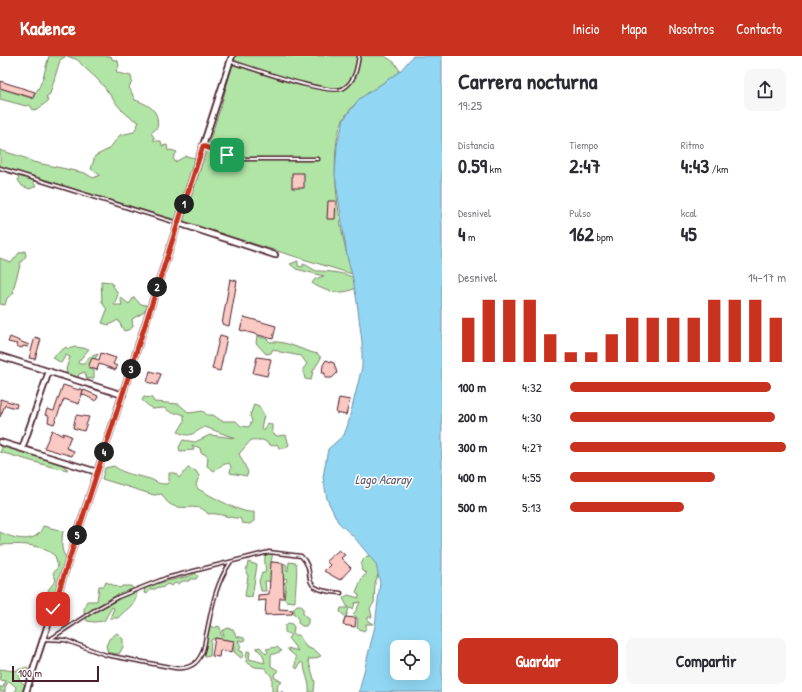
<!DOCTYPE html>
<html lang="es">
<meta charset="utf-8">
<style>
body{margin:0;font-family:"Patrick Hand",sans-serif;background:#f7f7f7;color:#2b2b33;height:100vh;display:flex;flex-direction:column;font-size:15px;white-space:nowrap}
*{box-sizing:border-box;margin:0}
p{font-size:13px;color:#7c7c81}
.icon{flex:none;width:22px;height:22px;fill:none;stroke:currentColor;stroke-width:2;stroke-linecap:round;stroke-linejoin:round}
.map{position:relative;flex:1;overflow:hidden}
.sheet{display:flex;flex-direction:column;background:#fff;width:360px}
.sheet>*{flex:none}
.tools{position:absolute;left:390px;top:584px;display:grid;gap:8px}
.tools a{display:grid;place-items:center;width:40px;height:40px;border-radius:8px;background:#fff;box-shadow:0 4px 16px #0002;font-size:20px}
.scale{position:absolute;left:12px;bottom:10px;width:87px;box-sizing:border-box;padding-left:4px;border:2px solid #4a1f2b;border-top:0;font-size:11px;line-height:14px;white-space:nowrap;color:#4a1f2b;-webkit-text-stroke:3px #fff;paint-order:stroke}
.pin{position:absolute;display:grid;place-items:center;width:34px;height:34px;color:#fff;margin:-17px;border-radius:8px;box-shadow:0 2px 6px #0006}
.km{position:absolute;width:20px;height:20px;margin:-10px;border-radius:50%;background:#222;color:#fff;font-size:11px;line-height:20px;text-align:center}
.round{display:grid;place-items:center;flex:none;width:42px;height:42px;border-radius:8px;background:#f7f7f7}
.summary{display:flex;align-items:center;justify-content:space-between;height:68px;padding:0 16px}
h1{font-size:22px;font-weight:700;line-height:30px}
.figures{display:grid;grid-template-columns:repeat(3,1fr);gap:6px;height:68px;padding:4px 16px}
.figures div{display:grid;align-content:center}
.figures b{font-size:20px;font-weight:700}
.figures small{font-size:11px;font-weight:400}
.figures p{font-size:11px}
.chart{height:112px;padding:8px 16px}
.chart p{display:flex;justify-content:space-between}
.chart svg{width:100%;height:72px;margin-top:4px;stroke:#c8321e;stroke-width:6}
.primary-button{display:flex;gap:8px;margin-top:auto;padding:8px 16px}
.primary-button a{flex:1;height:46px;border-radius:8px;background:#c8321e;color:#fff;font-size:16px;font-weight:700;line-height:46px;text-align:center}
.primary-button a+a{background:#f7f7f7;color:#2b2b33}
ul{padding:0 16px;list-style:none;font-size:13px}
li{display:grid;grid-template-columns:64px 48px 1fr;align-items:center;height:30px}
li i{height:10px;border-radius:5px;background:#c8321e}
header{display:flex;align-items:center;gap:24px;box-sizing:border-box;height:56px;padding:0 20px;background:#c8321e;color:#fff}
header strong{font-size:19px}
nav{display:flex;gap:22px;margin-inline-start:auto;font-size:14px}
main{display:flex;flex:1;min-height:0}
.map>svg:first-child{display:block}
.green{fill:#b1e5a6;stroke:#7e8268}
.water{fill:#91d7f3;stroke:#758da3;fill-rule:evenodd}
.building{fill:#fac9c3;stroke:#4a1f2b}
.lines{fill:none;stroke-linecap:round;stroke-linejoin:round}
.service-casing{stroke:#4a1f2b;stroke-width:5}
.minor-casing{stroke:#4a1f2b;stroke-width:8}
.service{stroke:#fff;stroke-width:2}
.minor{stroke:#fff;stroke-width:4.5}
.route-casing{stroke:#fff;stroke-width:8}
.route{stroke:#c8321e;stroke-width:5}
.labels{text-anchor:middle;stroke-width:3;stroke-linejoin:round;paint-order:stroke}
.water-label{font-size:13px;font-style:italic;fill:#5f5667;stroke:#fff}
</style>
<header>
<strong>Kadence</strong>
<nav><a>Inicio</a><a>Mapa</a><a>Nosotros</a><a>Contacto</a></nav>
</header>
<main>
<div class="map">
<svg width="442" height="636" viewBox="0 0 442 636">
<rect width="100%" height="100%" fill="#fff"/>
<filter id="ink" filterUnits="userSpaceOnUse"><feTurbulence type="fractalNoise" baseFrequency=".025" numOctaves="2"/><feDisplacementMap in="SourceGraphic" scale="8" xChannelSelector="R" yChannelSelector="G"/><feConvolveMatrix kernelMatrix="1 2 1 2 8 2 1 2 1" color-interpolation-filters="sRGB"/></filter>
<g filter="url(#ink)">
<path class="green" d="M 49,0 L 66,0 L 60,4 L 50,38 L 46,41 L 48,45 L 38,53 L 33,54 L 30,49 L 26,50 L 0,43 L 0,32 L 34,43 L 34,38 C 42,32 46,9 49,0 Z
M 67,0 L 111,0 L 112,3 L 118,5 L 119,10 L 116,15 L 118,17 L 131,20 L 132,26 L 129,31 L 135,44 C 150,49 160,55 157,72 L 151,77 L 154,81 L 154,85 L 161,85 L 162,90 L 167,89 L 168,95 L 171,94 L 177,96 L 173,102 L 175,106 L 186,100 L 195,102 L 176,164 L 28,119 L 35,124 L 33,126 L 36,130 L 30,133 L 22,130 L 18,124 L 19,120 L 25,118 L 0,111 L 0,94 L 25,102 L 33,106 L 85,117 L 93,122 L 100,119 L 91,113 L 95,100 L 109,93 L 120,79 L 134,76 L 139,66 C 120,58 113,41 100,26 C 92,17 84,13 78,4 Z
M 235,0 L 385,0 L 395,7 L 400,15 C 381,30 357,40 344,62 C 325,95 341,182 352,218 L 183,166 L 221,50 Z
M 25,195 L 26,200 L 21,206 L 13,234 L 14,237 L 7,242 L 5,249 L 0,248 L 0,202 L 11,207 L 19,197 Z
M 298,205 L 298,210 L 303,211 L 303,208 C 308,209 314,215 318,215 C 327,215 348,217 355,223 L 357,231 C 344,240 324,236 312,227 L 315,223 L 324,220 L 296,213 L 290,208 Z
M 101,225 L 111,226 L 118,238 L 114,249 L 122,249 L 120,241 L 129,248 L 134,241 L 139,247 L 148,250 L 143,257 L 132,263 L 133,271 L 128,274 L 124,275 L 118,264 L 109,269 L 102,267 L 107,254 L 102,246 Z
M 257,280 L 267,283 L 270,286 C 286,284 302,295 318,298 L 321,302 L 313,315 L 311,324 L 305,323 L 303,313 L 307,308 L 301,300 L 280,296 L 273,293 L 271,297 L 266,298 L 256,287 Z
M 66,291 L 68,293 L 75,291 L 89,293 L 78,306 L 79,308 L 84,308 L 89,301 L 98,298 L 89,313 L 94,314 L 94,322 L 87,323 L 85,316 L 79,318 L 78,323 L 67,319 L 66,313 L 70,301 L 66,299 L 61,307 L 52,301 Z
M 144,341 L 152,342 L 154,346 L 179,348 L 189,357 L 203,355 L 207,359 L 213,359 L 222,365 L 236,365 L 241,370 L 249,371 L 252,365 L 250,360 L 254,348 L 259,350 L 264,359 L 261,372 L 264,375 L 268,367 L 272,369 L 272,377 L 277,380 L 286,379 L 289,389 L 285,392 L 279,392 L 277,388 L 272,390 L 263,384 L 251,384 L 239,398 L 248,416 L 247,420 L 230,417 L 231,411 L 229,407 L 222,409 L 214,415 L 207,410 L 208,402 L 205,398 L 201,397 L 200,392 L 192,389 L 194,394 L 180,395 L 179,391 L 183,384 L 195,386 L 210,379 L 235,382 L 205,371 C 194,376 191,383 178,376 L 184,366 L 184,359 L 179,357 L 172,357 L 164,352 L 152,353 L 142,344 Z
M 0,388 C 19,400 53,395 68,414 L 52,411 L 0,396 L 2,392 Z
M 114,410 C 125,419 137,419 150,423 C 158,426 157,428 167,428 L 169,425 L 169,417 L 175,417 L 179,422 L 188,412 L 196,415 L 199,420 L 196,429 L 198,433 C 212,440 241,458 254,456 L 254,465 L 250,468 L 242,467 L 240,462 C 229,463 219,456 208,458 C 197,442 173,463 162,438 L 154,439 L 102,423 L 105,412 Z
M 43,470 L 63,475 C 62,483 60,495 66,501 L 63,523 L 55,536 L 54,542 L 49,546 L 47,543 L 50,537 L 48,534 L 56,524 L 53,517 L 58,511 L 55,500 C 40,487 19,488 0,489 L 0,476 C 14,483 37,489 43,470 Z
M 269,494 L 273,496 L 271,506 L 286,508 L 287,511 L 286,513 L 288,515 L 289,506 L 296,507 C 298,511 295,537 295,546 L 286,545 L 284,542 L 286,529 L 284,527 L 287,525 L 286,522 L 281,526 L 265,525 L 266,535 L 261,535 L 259,525 L 262,517 L 265,517 C 267,509 261,502 269,494 Z
M 367,500 L 373,500 L 380,513 L 375,527 L 374,547 L 370,552 L 372,561 L 368,561 L 368,565 L 373,568 L 366,568 L 366,572 L 364,575 L 357,572 L 358,563 L 353,558 L 356,555 L 360,546 L 355,547 L 353,553 L 349,552 L 346,561 L 340,556 L 341,552 L 348,552 L 343,542 L 348,539 L 359,542 L 359,539 L 356,536 L 362,522 L 367,517 L 362,515 C 360,509 362,504 367,500 Z
M 248,506 L 257,509 L 252,541 L 245,540 L 248,520 L 246,516 Z
M 195,517 L 198,520 L 196,523 L 190,523 L 189,525 L 183,525 L 178,528 L 175,527 L 172,530 L 167,528 L 162,532 L 158,531 L 156,533 L 151,533 L 147,538 L 144,537 L 145,531 L 150,531 L 154,528 L 190,520 Z
M 106,526 L 120,532 L 122,530 L 131,530 C 146,544 125,553 118,562 L 110,562 L 114,552 L 112,551 L 104,565 L 94,566 L 87,565 C 83,557 83,552 87,545 L 97,545 L 99,530 L 104,530 Z
M 297,549 L 301,549 L 303,552 L 303,558 L 308,562 L 308,567 L 306,570 L 302,570 L 298,567 L 298,561 L 294,558 L 294,552 Z
M 288,567 L 292,568 L 294,571 L 293,579 L 299,579 L 306,591 L 316,595 L 321,600 L 314,603 L 308,603 L 315,626 L 314,636 L 309,636 C 310,626 305,619 304,609 L 301,606 L 297,613 L 295,611 L 296,601 L 288,594 L 288,592 L 298,595 L 288,582 L 291,579 L 285,576 L 285,570 Z
M 210,570 L 215,572 L 217,570 L 220,571 L 221,579 L 224,580 L 222,575 L 228,572 L 233,573 L 236,580 L 244,582 L 245,584 L 242,585 L 238,584 L 241,591 L 239,594 L 243,596 L 243,600 L 241,602 L 234,596 L 234,585 L 215,582 L 211,584 L 210,600 L 205,601 L 203,589 L 207,572 Z
M 117,577 L 123,583 L 123,591 L 119,598 L 108,597 L 106,590 L 109,583 Z
M 260,591 L 266,598 L 268,596 L 266,593 L 277,591 L 282,595 L 271,599 L 271,610 L 279,615 L 275,617 L 274,621 L 282,626 L 278,628 L 277,635 L 283,636 L 272,636 L 272,621 L 265,612 L 255,611 L 246,606 L 247,595 L 248,595 L 250,596 L 249,603 L 265,607 L 263,599 L 256,592 Z
M 27,611 L 29,617 L 21,619 L 19,623 L 25,629 L 22,636 L 15,636 L 16,631 L 9,625 L 5,631 L 5,636 L 0,636 L 0,631 L 3,631 L 6,625 L 0,624 L 0,613 L 14,615 Z"/>
<path class="water" d="M 413,0 L 442,0 L 442,636 L 359,636 L 375,570 L 380,527 L 376,508 L 354,481 L 338,466 L 327,443 L 323,421 L 328,393 L 344,379 L 348,368 L 362,311 L 362,286 L 357,246 L 353,223 L 347,200 L 335,119 L 337,89 L 344,63 L 359,43 L 386,25 L 400,15 ZM 397,591 L 423,591 L 423,617 L 397,617 Z"/>
<path class="building" d="M 0,25 L 35,36 L 33,42 L 0,32 Z
M 292,117 L 304,117 L 304,132 L 292,132 Z
M 328,145 L 336,145 L 335,163 L 327,163 Z
M 230,223 L 237,225 L 229,270 L 222,268 Z
M 244,261 L 276,270 L 273,283 L 240,274 Z
M 220,279 L 227,281 L 220,315 L 212,313 Z
M 10,281 L 29,289 L 28,291 L 23,290 L 22,292 L 16,290 L 17,288 L 8,286 Z
M 35,281 L 41,283 L 35,303 L 29,302 Z
M 101,297 L 116,302 L 113,308 L 117,310 L 116,314 L 99,308 L 97,314 L 88,311 L 92,302 L 99,304 Z
M 257,301 L 271,303 L 267,320 L 253,317 Z
M 326,304 L 334,307 L 337,317 L 332,322 L 325,322 L 325,317 L 322,317 L 323,309 Z
M 150,315 L 161,318 L 157,329 L 147,326 Z
M 63,329 L 79,334 L 80,332 L 83,334 L 82,338 L 84,334 L 98,340 L 96,345 L 82,338 L 79,348 L 64,343 L 54,368 L 48,366 L 49,360 L 45,359 L 47,353 L 54,355 Z
M 339,342 L 350,344 L 346,359 L 336,357 Z
M 0,343 L 17,348 L 16,352 L 5,349 L 0,361 Z
M 76,359 L 89,361 L 84,375 L 73,372 Z
M 52,374 L 63,380 L 63,377 L 71,380 L 66,392 L 74,395 L 72,400 L 44,392 Z
M 339,494 L 345,499 L 341,502 L 351,512 L 340,524 L 324,515 L 330,509 L 326,505 Z
M 271,506 L 283,507 L 284,542 L 280,542 L 279,553 L 293,554 L 292,558 L 265,559 L 266,544 L 258,545 L 258,539 L 269,538 Z
M 345,561 L 356,562 L 355,571 L 343,569 Z
M 215,582 L 234,585 L 232,596 L 220,594 L 219,601 L 212,600 Z"/>
<g class="lines">
<defs>
<path id="service" d="M 231,6 C 250,11 330,41 344,32 C 355,25 357,12 359,0
M 204,90 L 238,103 L 318,103
M 0,112 L 177,167
M 52,582 L 93,555 L 118,541 L 166,522 L 269,496 L 301,500 C 320,519 293,533 341,537
M 44,583 L 65,584 L 106,599 L 175,612 C 186,613 196,610 201,599 C 205,593 205,582 207,575 C 212,551 216,527 230,507"/>
<path id="minor" d="M 178,167 L 275,199
M 0,300 L 123,339
M 0,386 L 97,416
M 22,393 L 49,315
M 26,636 L 232,0"/>
</defs>
<use href="#service" class="service-casing"/>
<use href="#minor" class="minor-casing"/>
<use href="#service" class="service"/>
<use href="#minor" class="minor"/>
</g>
</g>
<g class="lines" filter="url(#ink)">
<defs>
<path id="route" d="M 53,553 L 203,90 L 227,99"/>
</defs>
<use href="#route" class="route-casing"/>
<use href="#route" class="route"/>
</g>
<g class="labels">
<g class="water-label">
<text x="383" y="428">Lago Acaray</text>
</g>
</g>
</svg>
<div class="tools">
<a><svg class="icon" aria-label="locate" viewBox="0 0 24 24"><circle cx="12" cy="12" r="6"/><path d="M12 2v4M12 18v4M2 12h4M18 12h4"/></svg></a>
</div>
<div class="scale">100 m</div>
<div class="pin" style="left:227px;top:99px;background:#1e9e55"><svg class="icon" aria-label="arrive" viewBox="0 0 24 24"><path d="M6 21V4h12l-3 4 3 4H6"/></svg></div>
<div class="pin" style="left:53px;top:553px;background:#d93025"><svg class="icon" aria-label="check" viewBox="0 0 24 24"><path d="M5 12l5 5 9-10"/></svg></div>
<b class="km" style="left:184px;top:148px">1</b>
<b class="km" style="left:157px;top:231px">2</b>
<b class="km" style="left:131px;top:313px">3</b>
<b class="km" style="left:104px;top:396px">4</b>
<b class="km" style="left:77px;top:479px">5</b>
</div>
<section class="sheet">
<div class="summary"><div><h1>Carrera nocturna</h1><p>19:25</p></div><a class="round"><svg class="icon" aria-label="share" viewBox="0 0 24 24"><path d="M12 15V3M7 8l5-5 5 5M5 13v7h14v-7"/></svg></a></div>
<div class="figures">
<div><p>Distancia</p><b>0.59<small> km</small></b></div>
<div><p>Tiempo</p><b>2:47</b></div>
<div><p>Ritmo</p><b>4:43<small> /km</small></b></div>
</div>
<div class="figures">
<div><p>Desnivel</p><b>4<small> m</small></b></div>
<div><p>Pulso</p><b>162<small> bpm</small></b></div>
<div><p>kcal</p><b>45</b></div>
</div>
<div class="chart"><p><span>Desnivel</span>14–17 m</p>
<svg viewBox="0 0 160 44" preserveAspectRatio="none"><path d="M5 44V17M15 44V6M25 44V6M35 44V6M45 44V27M55 44V38M65 44V38M75 44V27M85 44V17M95 44V17M105 44V17M115 44V17M125 44V6M135 44V6M145 44V6M155 44V17"/></svg>
</div>
<ul>
<li><b>100 m</b>4:32<i style="width:93%"></i></li>
<li><b>200 m</b>4:30<i style="width:95%"></i></li>
<li><b>300 m</b>4:27<i style="width:100%"></i></li>
<li><b>400 m</b>4:55<i style="width:67%"></i></li>
<li><b>500 m</b>5:13<i style="width:53%"></i></li>
</ul>
<div class="primary-button"><a>Guardar</a><a>Compartir</a></div>
</section>
</main>
